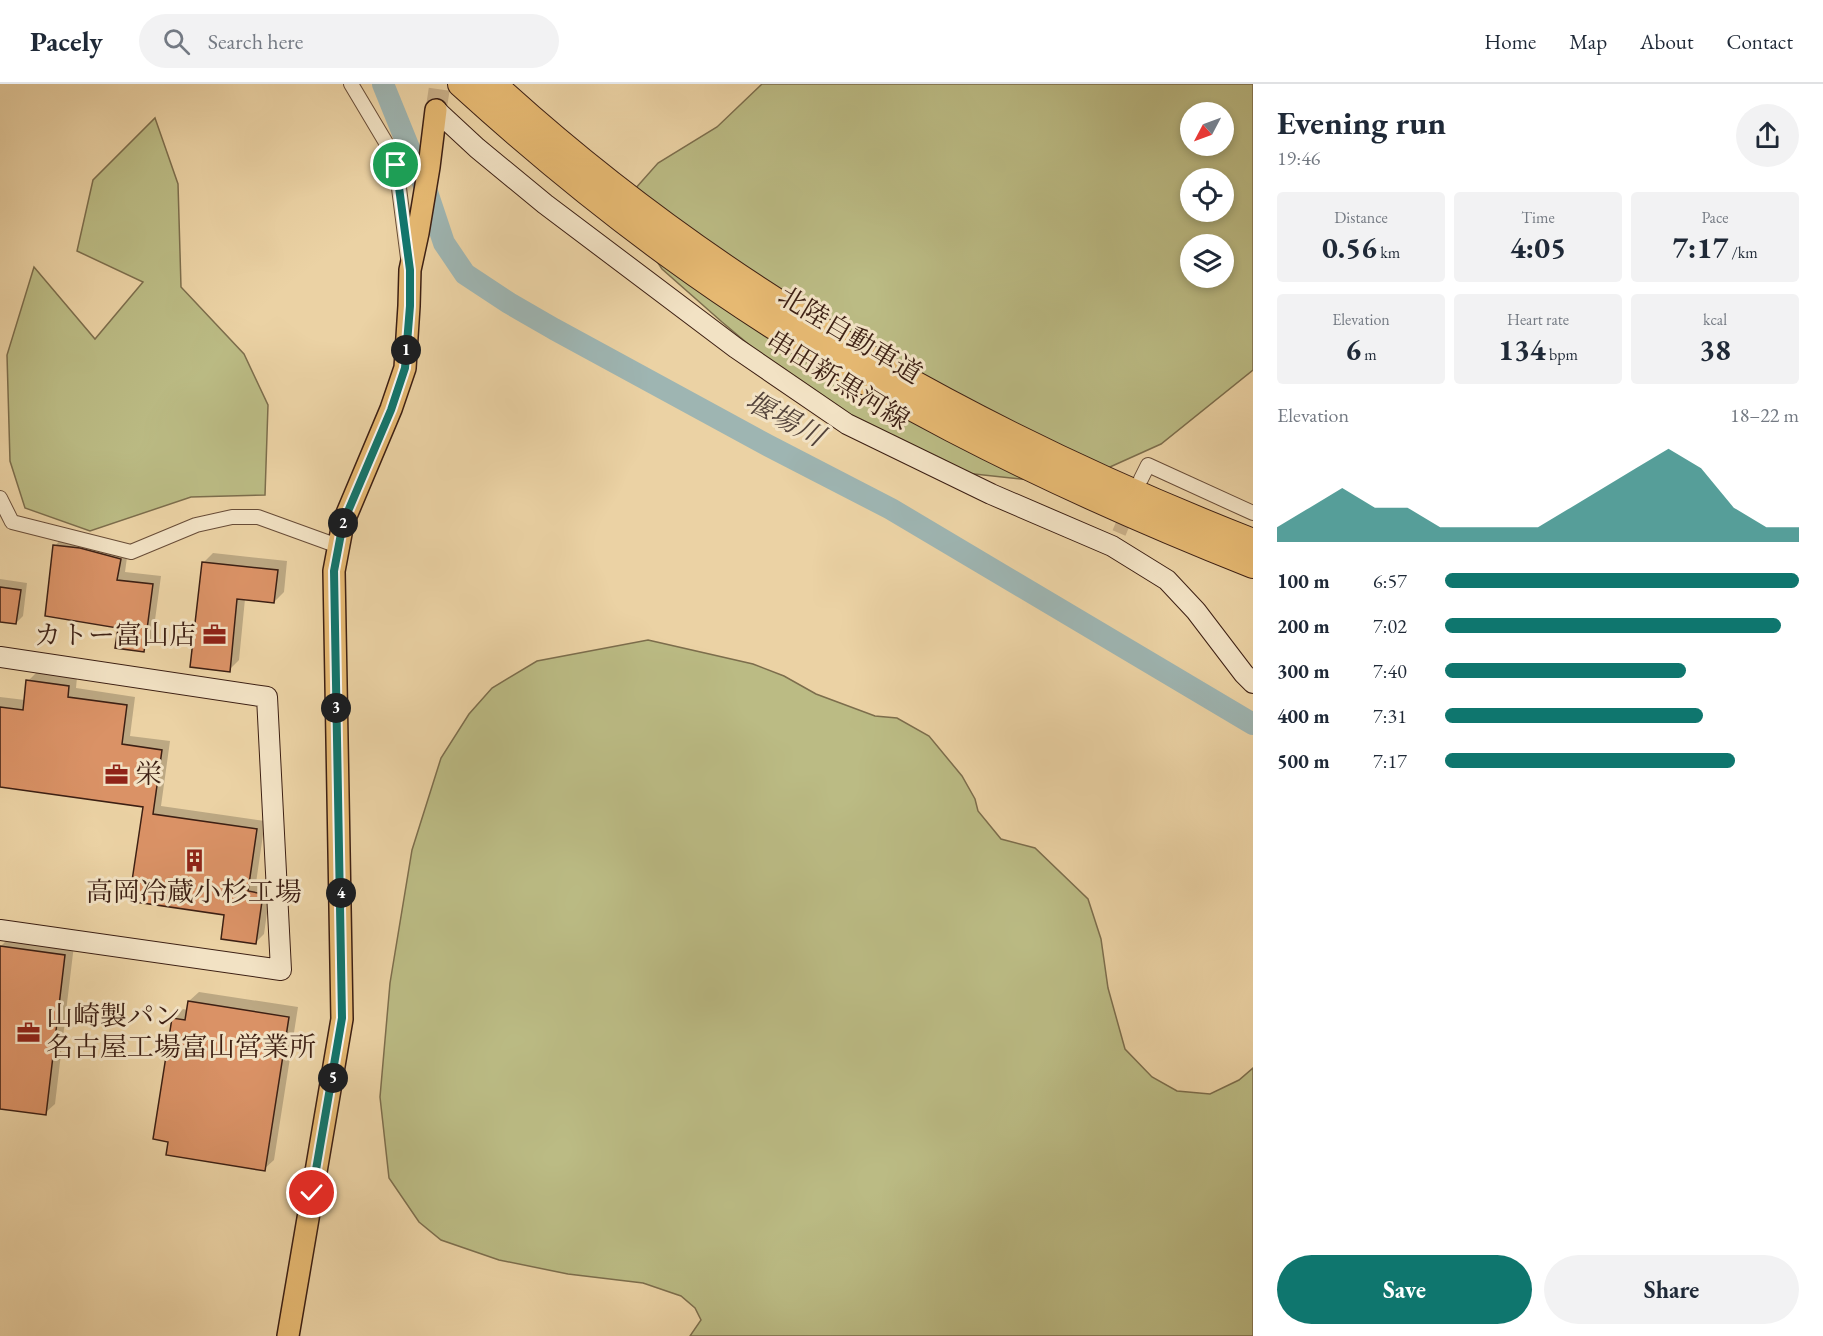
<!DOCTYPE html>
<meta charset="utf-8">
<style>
body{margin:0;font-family:"EB Garamond","Noto Serif JP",serif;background:#f2f2f3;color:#1f2937;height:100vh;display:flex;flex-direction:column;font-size:22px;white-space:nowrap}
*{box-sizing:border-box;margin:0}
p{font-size:20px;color:#747a83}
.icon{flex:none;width:33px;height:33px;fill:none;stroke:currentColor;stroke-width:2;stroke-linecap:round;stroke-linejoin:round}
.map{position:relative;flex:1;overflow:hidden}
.sheet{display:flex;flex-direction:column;background:#fff;width:570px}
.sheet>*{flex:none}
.needle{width:39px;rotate:229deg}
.fabs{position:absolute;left:1180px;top:18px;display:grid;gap:12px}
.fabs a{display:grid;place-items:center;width:54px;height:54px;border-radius:50%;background:#fff;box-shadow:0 3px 9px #0003;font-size:30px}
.pin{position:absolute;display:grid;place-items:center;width:51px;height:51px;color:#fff;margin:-26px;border:3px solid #fff;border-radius:50%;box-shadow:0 2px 6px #0007}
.km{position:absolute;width:30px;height:30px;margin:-15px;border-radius:50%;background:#222;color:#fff;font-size:16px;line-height:30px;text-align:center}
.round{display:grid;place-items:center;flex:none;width:63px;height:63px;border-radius:32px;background:#f2f2f3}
.overview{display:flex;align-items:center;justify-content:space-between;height:102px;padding:0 24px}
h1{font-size:33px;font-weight:700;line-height:45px}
.metrics{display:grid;grid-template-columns:repeat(3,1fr);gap:9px;height:102px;padding:6px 24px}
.metrics div{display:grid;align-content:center;border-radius:6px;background:#f2f2f3;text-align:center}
.metrics b{font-size:30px;font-weight:700}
.metrics small{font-size:16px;font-weight:400}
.metrics p{font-size:16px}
.chart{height:168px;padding:12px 24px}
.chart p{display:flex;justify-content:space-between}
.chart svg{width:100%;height:108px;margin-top:6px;fill:#0f766e;opacity:.7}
.action{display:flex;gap:12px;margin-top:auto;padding:12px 24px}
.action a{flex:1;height:69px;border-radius:36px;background:#0f766e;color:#fff;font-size:24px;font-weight:700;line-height:69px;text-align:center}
.action a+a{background:#f2f2f3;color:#1f2937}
ul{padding:0 24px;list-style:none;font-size:20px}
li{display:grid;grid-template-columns:96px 72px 1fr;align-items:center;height:45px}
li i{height:15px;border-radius:8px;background:#0f766e}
header{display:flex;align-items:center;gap:36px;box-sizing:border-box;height:84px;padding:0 30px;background:#fff;border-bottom:2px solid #e0e1e3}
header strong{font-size:28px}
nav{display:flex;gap:33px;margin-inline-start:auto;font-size:21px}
.search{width:420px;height:54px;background:#f2f2f3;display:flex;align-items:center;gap:15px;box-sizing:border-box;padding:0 21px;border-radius:33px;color:#747a83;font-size:22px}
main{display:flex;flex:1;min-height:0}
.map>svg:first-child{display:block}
.green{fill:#bbbb84;stroke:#7c6d4c;stroke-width:1.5;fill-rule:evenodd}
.shadow{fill:#0003}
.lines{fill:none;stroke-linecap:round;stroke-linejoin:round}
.river{stroke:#9eb5b2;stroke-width:22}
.building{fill:#da9266;stroke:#3c1f13;stroke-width:1.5}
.street-tunnel{stroke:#c8ae87;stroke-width:14;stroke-dasharray:14 7;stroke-linecap:butt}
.primary-tunnel{stroke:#c8ae87;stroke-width:21;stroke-dasharray:21 10;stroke-linecap:butt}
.street-casing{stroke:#684c37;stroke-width:16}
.secondary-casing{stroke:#3c1f13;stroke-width:22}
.primary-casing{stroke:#3c1f13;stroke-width:24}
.highway-casing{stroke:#3c1f13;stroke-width:28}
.street{stroke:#f2e2c4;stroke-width:14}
.secondary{stroke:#f2e2c4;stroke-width:20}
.primary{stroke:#e6b972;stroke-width:21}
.highway{stroke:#e6b972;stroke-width:26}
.route-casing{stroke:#fff;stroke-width:12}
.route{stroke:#0f766e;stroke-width:8}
.labels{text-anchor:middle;stroke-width:6;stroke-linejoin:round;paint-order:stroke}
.street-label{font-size:27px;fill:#3c1f13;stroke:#f2e2c4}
.poi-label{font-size:27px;fill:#3c1f13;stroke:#f2e2c4;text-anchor:start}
.water-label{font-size:28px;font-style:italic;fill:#54443b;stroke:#f2e2c4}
</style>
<header>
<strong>Pacely</strong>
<div class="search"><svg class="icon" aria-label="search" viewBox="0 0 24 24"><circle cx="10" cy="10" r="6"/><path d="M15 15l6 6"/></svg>Search here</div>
<nav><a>Home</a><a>Map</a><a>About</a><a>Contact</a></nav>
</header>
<main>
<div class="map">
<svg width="1253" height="1252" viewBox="0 0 1253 1252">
<rect width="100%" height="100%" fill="#ebd2a4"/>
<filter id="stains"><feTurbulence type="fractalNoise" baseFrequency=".00333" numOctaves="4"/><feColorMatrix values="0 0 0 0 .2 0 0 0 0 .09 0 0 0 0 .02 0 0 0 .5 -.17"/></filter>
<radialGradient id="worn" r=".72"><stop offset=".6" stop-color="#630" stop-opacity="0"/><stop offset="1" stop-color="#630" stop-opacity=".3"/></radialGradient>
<path class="green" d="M 762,0 L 1253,0 L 1253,286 L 1161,360 L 1090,392 L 1040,397 L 956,388 L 823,323 L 722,238 L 662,185 L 636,146 L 627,114 L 658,79 L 717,43 ZM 1191,28 L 1224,28 L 1224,62 L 1191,62 ZM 1191,94 L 1224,94 L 1224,128 L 1191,128 ZM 1191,160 L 1224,160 L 1224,194 L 1191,194 Z
M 155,34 L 178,100 L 181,203 L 244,270 L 268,321 L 265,411 L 191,413 L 90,447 L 25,424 L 10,377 L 7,271 L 34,183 L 95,255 L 143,198 L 77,167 L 93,96 Z
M 648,556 L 753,580 L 784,592 L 816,610 L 875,632 L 897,634 L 929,652 L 962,692 L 975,715 L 978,727 L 1001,755 L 1035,764 L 1088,815 L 1101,855 L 1108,904 L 1125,965 L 1152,993 L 1177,1007 L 1210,1010 L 1239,996 L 1253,984 L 1253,1252 L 690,1252 L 701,1236 L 695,1224 L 681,1212 L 643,1199 L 568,1190 L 499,1176 L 441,1156 L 419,1138 L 389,1094 L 380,1013 L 390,899 L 412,766 L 441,674 L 469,630 L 492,604 L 537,577 Z"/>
<path class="shadow" d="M 63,453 L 128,466 L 125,488 L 161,492 L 152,558 L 144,566 L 120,542 L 55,462 Z
M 213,469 L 287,477 L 284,508 L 274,518 L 245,515 L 239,576 L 229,586 L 203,479 Z
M 0,495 L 27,499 L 23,532 L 16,539 L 0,537 Z
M 37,588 L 77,593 L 76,604 L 135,613 L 130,652 L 170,657 L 161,722 L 265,737 L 256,799 L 271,801 L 264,850 L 255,859 L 226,830 L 144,722 L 0,702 L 0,613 L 25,616 L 28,597 Z
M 10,853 L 74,861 L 55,1020 L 45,1029 L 0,1024 L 0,863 Z
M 199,908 L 298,923 L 274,1076 L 264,1085 L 170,1057 L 173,935 L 183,925 L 188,926 L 189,917 Z"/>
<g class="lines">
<path class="river" d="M 383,0 L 428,111 L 444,159 L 465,190 L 509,219 L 554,245 L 769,362 L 891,425 L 1253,640"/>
</g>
<path class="building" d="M 53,461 L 80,464 L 121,475 L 117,496 L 153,500 L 144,568 L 115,564 L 118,544 L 45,532 Z
M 202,478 L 278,486 L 274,519 L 237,515 L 230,588 L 190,583 Z
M 0,503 L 21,506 L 16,540 L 0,538 Z
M 26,596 L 69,602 L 68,613 L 127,621 L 122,660 L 162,666 L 153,730 L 257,745 L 248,807 L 263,810 L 256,860 L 221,855 L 224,831 L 129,817 L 143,723 L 0,703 L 0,623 L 23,626 Z
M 0,862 L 65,871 L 46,1031 L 0,1025 Z
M 188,917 L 289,933 L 265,1087 L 166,1071 L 168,1058 L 153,1055 L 172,934 L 185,936 Z"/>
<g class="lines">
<path class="street-tunnel" d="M 1119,449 L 1130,423"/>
<path class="primary-tunnel" d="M 436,26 L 440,0"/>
<defs>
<path id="street" d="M 351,0 L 385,57 L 396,81 L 408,174
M 1141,395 L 1148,381 L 1253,429
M 0,414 L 12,438 L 131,468 L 196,441 L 232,433 L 258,433 L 338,462"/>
<path id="secondary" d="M 436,26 L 477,64 L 545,120 L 736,264 L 847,340 L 991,410 L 1112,462 L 1167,496 L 1196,527 L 1244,590 L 1253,599
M 0,573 L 267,613 L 281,886 L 0,846"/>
<path id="primary" d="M 288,1252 L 342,935 L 334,487 L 343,439 L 391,325 L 405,284 L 409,222 L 410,186 L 418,149 L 429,83 L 436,26"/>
<path id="highway" d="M 461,0 C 528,61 598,119 671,172 C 849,302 1049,400 1253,481
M 493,0 C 712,201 977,350 1253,458"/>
</defs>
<use href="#street" class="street-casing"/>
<use href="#secondary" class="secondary-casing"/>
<use href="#primary" class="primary-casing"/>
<use href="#highway" class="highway-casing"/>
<use href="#street" class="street"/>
<use href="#secondary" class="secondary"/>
<use href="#primary" class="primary"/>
<use href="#highway" class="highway"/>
</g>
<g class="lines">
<defs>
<path id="route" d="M 312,1109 L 342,934 L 334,487 L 343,439 L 391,326 L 405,284 L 410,222 L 410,186 L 396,81"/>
</defs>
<use href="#route" class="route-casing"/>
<use href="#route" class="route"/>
</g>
<defs>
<symbol id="office-bare" viewBox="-9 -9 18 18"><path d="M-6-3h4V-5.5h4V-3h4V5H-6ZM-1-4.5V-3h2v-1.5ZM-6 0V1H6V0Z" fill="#8f2418" stroke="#f2e2c4" stroke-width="2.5" paint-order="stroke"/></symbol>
<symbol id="building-bare" viewBox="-9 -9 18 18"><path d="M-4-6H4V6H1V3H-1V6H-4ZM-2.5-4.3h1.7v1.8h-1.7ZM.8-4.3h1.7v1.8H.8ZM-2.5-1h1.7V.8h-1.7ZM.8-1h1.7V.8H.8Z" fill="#8f2418" stroke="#f2e2c4" stroke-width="2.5" paint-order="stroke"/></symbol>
</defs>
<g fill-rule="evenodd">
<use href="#office-bare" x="198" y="534" width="33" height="33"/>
<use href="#office-bare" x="100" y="674" width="33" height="33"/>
<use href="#building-bare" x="178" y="760" width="33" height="33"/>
<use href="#office-bare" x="12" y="932" width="33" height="33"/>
</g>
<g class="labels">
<g class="street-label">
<text transform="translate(850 251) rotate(31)" y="9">北陸自動車道</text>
<text transform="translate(838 296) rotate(32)" y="9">串田新黒河線</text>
</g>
<g class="poi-label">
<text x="196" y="560" text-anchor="end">カトー富山店</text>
<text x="135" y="699">栄</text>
<text x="194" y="817" text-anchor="middle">高岡冷蔵小杉工場</text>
<text x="46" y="941">山崎製パン<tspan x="46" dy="31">名古屋工場富山営業所</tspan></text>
</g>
<g class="water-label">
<text transform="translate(785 334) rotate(28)" y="10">堰場川</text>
</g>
</g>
<rect width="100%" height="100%" filter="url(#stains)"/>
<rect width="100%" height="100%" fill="url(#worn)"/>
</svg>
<div class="fabs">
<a><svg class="needle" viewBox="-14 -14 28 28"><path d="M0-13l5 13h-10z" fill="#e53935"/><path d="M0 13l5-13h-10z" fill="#747a83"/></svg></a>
<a><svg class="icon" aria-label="locate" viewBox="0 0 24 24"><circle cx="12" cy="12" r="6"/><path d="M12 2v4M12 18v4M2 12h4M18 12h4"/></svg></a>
<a><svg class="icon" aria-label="layers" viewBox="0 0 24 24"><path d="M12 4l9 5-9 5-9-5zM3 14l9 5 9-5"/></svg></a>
</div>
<div class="pin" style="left:396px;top:81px;background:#1e9e55"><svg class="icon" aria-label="arrive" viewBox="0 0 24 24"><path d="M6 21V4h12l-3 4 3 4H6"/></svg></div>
<div class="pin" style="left:312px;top:1109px;background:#d93025"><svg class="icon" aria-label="check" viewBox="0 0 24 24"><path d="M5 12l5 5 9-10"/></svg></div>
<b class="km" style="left:406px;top:266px">1</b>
<b class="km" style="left:343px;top:439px">2</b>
<b class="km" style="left:336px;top:624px">3</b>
<b class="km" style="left:341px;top:809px">4</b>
<b class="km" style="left:333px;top:994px">5</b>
</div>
<section class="sheet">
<div class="overview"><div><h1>Evening run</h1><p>19:46</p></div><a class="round"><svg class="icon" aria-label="share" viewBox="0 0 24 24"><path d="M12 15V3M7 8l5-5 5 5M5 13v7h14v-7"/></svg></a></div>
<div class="metrics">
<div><p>Distance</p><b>0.56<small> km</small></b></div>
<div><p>Time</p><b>4:05</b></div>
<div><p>Pace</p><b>7:17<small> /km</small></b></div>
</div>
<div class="metrics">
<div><p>Elevation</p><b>6<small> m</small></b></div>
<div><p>Heart rate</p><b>134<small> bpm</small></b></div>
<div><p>kcal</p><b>38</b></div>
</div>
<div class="chart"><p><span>Elevation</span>18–22 m</p>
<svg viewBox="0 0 160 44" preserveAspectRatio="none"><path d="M0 44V38L10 30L20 22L30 30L40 30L50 38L60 38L70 38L80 38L90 30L100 22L110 14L120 6L130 14L140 30L150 38L160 38V44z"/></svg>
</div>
<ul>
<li><b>100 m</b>6:57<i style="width:100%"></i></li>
<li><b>200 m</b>7:02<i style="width:95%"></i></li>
<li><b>300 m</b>7:40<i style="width:68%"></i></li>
<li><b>400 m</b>7:31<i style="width:73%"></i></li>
<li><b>500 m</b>7:17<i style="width:82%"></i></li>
</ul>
<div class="action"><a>Save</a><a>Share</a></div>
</section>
</main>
